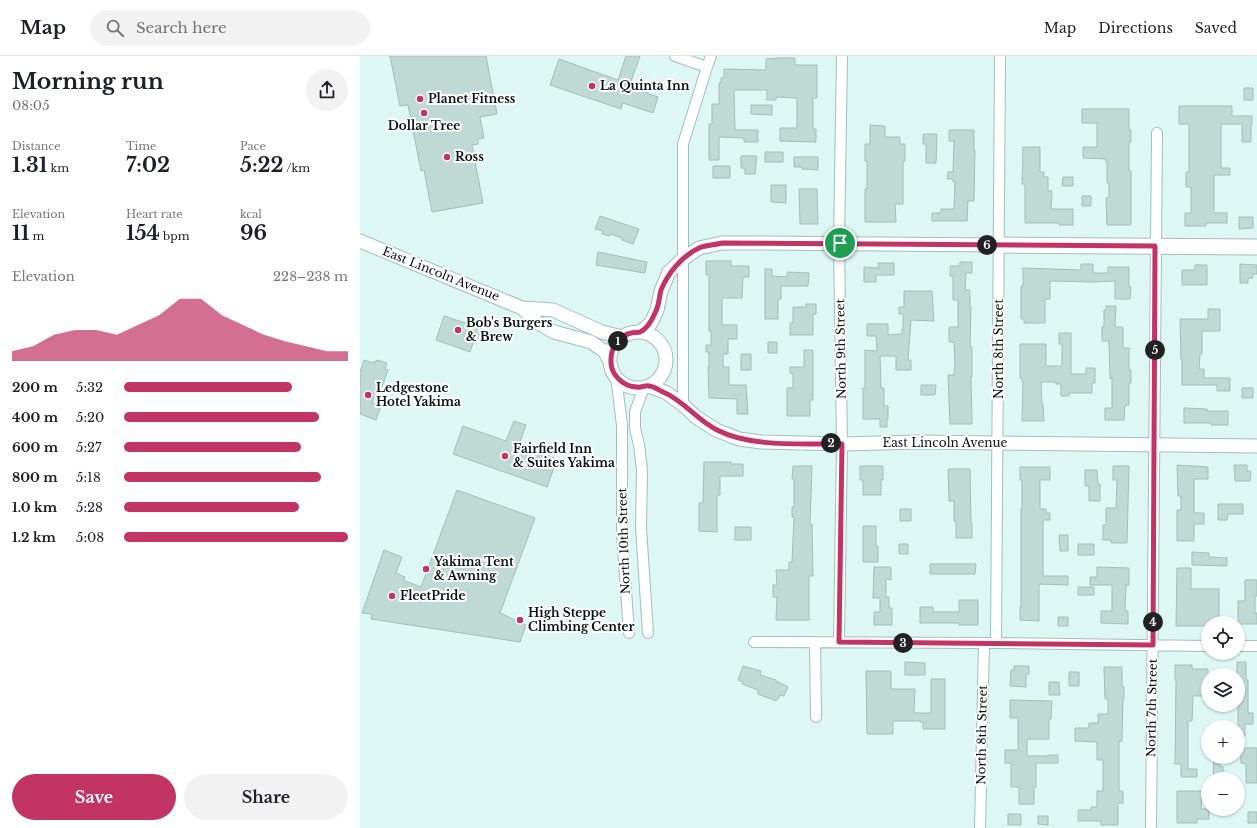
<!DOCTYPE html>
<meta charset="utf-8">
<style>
body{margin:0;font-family:"Libre Baskerville",serif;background:#f2f2f2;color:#202124;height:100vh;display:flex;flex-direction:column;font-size:15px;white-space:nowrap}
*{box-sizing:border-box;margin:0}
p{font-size:13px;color:#757577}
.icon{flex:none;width:22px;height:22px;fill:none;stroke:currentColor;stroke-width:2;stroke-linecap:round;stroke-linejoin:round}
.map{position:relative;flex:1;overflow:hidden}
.panel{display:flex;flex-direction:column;background:#fff;width:360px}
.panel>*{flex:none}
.buttons{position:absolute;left:841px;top:560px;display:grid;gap:8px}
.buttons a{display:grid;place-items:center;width:44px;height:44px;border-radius:50%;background:#fff;box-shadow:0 1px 3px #0004;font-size:20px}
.pin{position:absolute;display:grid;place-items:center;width:34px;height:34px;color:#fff;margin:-17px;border:2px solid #fff;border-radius:50%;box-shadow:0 1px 4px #0007}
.km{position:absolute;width:20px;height:20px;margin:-10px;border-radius:50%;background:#222;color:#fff;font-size:11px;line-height:20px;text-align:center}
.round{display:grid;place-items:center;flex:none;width:42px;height:42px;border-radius:21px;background:#f2f2f2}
.head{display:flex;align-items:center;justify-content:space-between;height:68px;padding:0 12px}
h1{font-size:22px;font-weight:700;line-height:30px}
.figures{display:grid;grid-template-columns:repeat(3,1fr);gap:6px;height:68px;padding:4px 12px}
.figures div{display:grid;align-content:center}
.figures b{font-size:20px;font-weight:700}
.figures small{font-size:11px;font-weight:400}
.figures p{font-size:11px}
.chart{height:112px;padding:8px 12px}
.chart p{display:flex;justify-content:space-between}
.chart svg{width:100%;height:72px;margin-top:4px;fill:#c13464;opacity:.7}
.cta{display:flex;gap:8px;margin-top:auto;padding:8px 12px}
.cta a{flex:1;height:46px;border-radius:24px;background:#c13464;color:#fff;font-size:16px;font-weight:700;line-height:46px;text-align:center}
.cta a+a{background:#f2f2f2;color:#202124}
ul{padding:0 12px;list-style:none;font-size:13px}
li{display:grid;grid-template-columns:64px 48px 1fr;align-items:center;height:30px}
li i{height:10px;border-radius:5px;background:#c13464}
header{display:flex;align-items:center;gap:24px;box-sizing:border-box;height:56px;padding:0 20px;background:#fff;border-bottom:1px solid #e0e0e0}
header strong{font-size:19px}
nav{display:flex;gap:22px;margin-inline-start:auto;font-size:14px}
.search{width:280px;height:36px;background:#f2f2f2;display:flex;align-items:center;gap:10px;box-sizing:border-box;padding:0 14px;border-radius:22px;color:#757577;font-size:15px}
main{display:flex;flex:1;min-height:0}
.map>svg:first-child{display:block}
.building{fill:#bfdad5;stroke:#a3bdb9}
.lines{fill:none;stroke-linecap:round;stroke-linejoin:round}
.minor-casing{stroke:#a4beba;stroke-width:12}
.tertiary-casing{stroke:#a4beba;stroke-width:15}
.secondary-casing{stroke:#a4beba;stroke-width:17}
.minor{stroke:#fff;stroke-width:10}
.tertiary{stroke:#fff;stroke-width:13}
.secondary{stroke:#fff;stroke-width:15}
.route-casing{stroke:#fff;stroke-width:8}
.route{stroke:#c13464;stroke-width:5}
.poi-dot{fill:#c13464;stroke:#fefefe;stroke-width:1.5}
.labels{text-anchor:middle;stroke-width:4;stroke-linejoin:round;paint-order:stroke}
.poi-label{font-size:12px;font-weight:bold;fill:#081110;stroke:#fefefe;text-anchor:start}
.street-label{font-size:12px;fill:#081110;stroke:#fefefe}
</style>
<header>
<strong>Map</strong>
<div class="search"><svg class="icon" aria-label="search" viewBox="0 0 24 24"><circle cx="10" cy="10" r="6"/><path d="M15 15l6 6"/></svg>Search here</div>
<nav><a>Map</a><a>Directions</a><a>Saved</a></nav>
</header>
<main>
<section class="panel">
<div class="head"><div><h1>Morning run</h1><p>08:05</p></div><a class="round"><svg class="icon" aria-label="share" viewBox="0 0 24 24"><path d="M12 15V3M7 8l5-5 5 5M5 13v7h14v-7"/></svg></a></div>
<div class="figures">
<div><p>Distance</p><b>1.31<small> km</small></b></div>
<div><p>Time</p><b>7:02</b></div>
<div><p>Pace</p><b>5:22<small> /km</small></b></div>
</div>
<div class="figures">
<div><p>Elevation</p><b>11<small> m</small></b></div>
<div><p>Heart rate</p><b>154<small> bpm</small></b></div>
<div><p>kcal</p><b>96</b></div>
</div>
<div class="chart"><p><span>Elevation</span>228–238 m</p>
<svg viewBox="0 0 160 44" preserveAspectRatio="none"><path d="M0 44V38L10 35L20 28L30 25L40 25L50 28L60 22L70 16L80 6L90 6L100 16L110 22L120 28L130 32L140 35L150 38L160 38V44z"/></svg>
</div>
<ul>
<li><b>200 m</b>5:32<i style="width:75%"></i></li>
<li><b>400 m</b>5:20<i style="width:87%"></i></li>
<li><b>600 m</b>5:27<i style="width:79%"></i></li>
<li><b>800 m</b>5:18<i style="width:88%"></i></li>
<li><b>1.0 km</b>5:28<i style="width:78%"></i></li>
<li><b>1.2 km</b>5:08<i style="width:100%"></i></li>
</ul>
<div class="cta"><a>Save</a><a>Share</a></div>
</section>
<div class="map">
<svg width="897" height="772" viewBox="0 0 897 772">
<rect width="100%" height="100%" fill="#ddf8f4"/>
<path class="building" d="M 30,0 L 126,0 L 137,58 L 120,61 L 124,82 L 118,83 L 118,88 L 112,89 L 123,147 L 72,156 L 64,114 L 61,115 L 48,49 L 40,50 Z
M 266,0 L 280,0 L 269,31 L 298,41 L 293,57 L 263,47 L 261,53 L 190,29 L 199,3 L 258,24 Z
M 419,2 L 435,2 L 435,9 L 457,9 L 457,42 L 453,42 L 453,73 L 456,73 L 456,86 L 420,85 L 420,72 L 437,72 L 437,42 L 416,41 L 416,44 L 407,44 L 407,34 L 374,34 L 375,74 L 398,74 L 398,86 L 384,86 L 384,82 L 359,81 L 359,104 L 349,104 L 349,68 L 352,68 L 352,48 L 359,48 L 359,27 L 361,27 L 361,22 L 364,22 L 364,13 L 406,14 L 406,3 Z
M 884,32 L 893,32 L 893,44 L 884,44 Z
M 391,49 L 412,49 L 412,59 L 391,58 Z
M 819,50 L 872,50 L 872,60 L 892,60 L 892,69 L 891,69 L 891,86 L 882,86 L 882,68 L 861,68 L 861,112 L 870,112 L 870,119 L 854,119 L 854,157 L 867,157 L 867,167 L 846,167 L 846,170 L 825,170 L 825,157 L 831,157 L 831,131 L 826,131 L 826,116 L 829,116 L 829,68 L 819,68 Z
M 722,53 L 769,53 L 769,74 L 771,74 L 771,86 L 769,86 L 769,115 L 771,115 L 771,169 L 747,169 L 746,142 L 749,142 L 749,127 L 747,127 L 747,106 L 746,106 L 746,103 L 723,102 L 723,91 L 737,91 L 737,67 L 722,67 Z
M 510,69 L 525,70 L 525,81 L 540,81 L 540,88 L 545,88 L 545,105 L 543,105 L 543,148 L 535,148 L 536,166 L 505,166 L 505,133 L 507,133 L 507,105 L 505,105 L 505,88 L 510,88 Z
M 589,74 L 614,74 L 614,94 L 615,94 L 614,145 L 608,145 L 607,165 L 572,165 L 572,157 L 581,157 L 581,153 L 594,153 L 595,126 L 593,126 L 593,123 L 587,123 L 588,116 L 593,116 L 594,85 L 589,85 Z
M 563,78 L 577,78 L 576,107 L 566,107 L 566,88 L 563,88 Z
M 663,91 L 680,91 L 680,116 L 684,116 L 684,121 L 688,121 L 688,135 L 692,135 L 691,153 L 713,153 L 713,169 L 699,169 L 699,167 L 665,167 L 665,128 L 662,128 Z
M 405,96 L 423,96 L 423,106 L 405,106 Z
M 381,100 L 397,100 L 395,118 L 385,118 L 385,112 L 381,112 Z
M 434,101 L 458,101 L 458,114 L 442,113 L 442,111 L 434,111 Z
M 353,110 L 370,110 L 370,122 L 353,122 Z
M 703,121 L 713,121 L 713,130 L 702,130 Z
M 411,129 L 426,129 L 426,147 L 411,146 Z
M 439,133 L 457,133 L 458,168 L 440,168 Z
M 722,140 L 731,140 L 731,150 L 722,150 Z
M 240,160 L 279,173 L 273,188 L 262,184 L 262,182 L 250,178 L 249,180 L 242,178 L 243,175 L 235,173 Z
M 879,161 L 893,161 L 893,172 L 879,173 Z
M 238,196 L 287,206 L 285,217 L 236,209 Z
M 346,205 L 371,205 L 371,210 L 389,210 L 389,221 L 383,221 L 382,242 L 362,242 L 362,269 L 377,269 L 377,283 L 368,283 L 368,298 L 363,298 L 363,311 L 369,311 L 369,329 L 386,329 L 388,358 L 377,358 L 377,343 L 349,342 L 348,311 L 349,311 L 349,296 L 346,296 L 346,289 L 351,289 L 351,275 L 349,275 L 349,219 L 346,219 Z
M 600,206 L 612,206 L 612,217 L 606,217 L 605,234 L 610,234 L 610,251 L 611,251 L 610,291 L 612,291 L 612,321 L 611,321 L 612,368 L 590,368 L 588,319 L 594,319 L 595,307 L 594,286 L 589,286 L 589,271 L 598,271 L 598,244 L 593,244 L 593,220 L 590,220 L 590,210 L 600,210 Z
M 518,207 L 534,207 L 534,219 L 516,219 L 516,226 L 504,226 L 504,211 L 519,212 Z
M 721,208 L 733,208 L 733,217 L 748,217 L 748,211 L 769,211 L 769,231 L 771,231 L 770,243 L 755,243 L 755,225 L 733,226 L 690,225 L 690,243 L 685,243 L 685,267 L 664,267 L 664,263 L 661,263 L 661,230 L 663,230 L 663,212 L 721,214 Z
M 880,208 L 897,209 L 897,218 L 893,218 L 893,222 L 888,222 L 888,227 L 880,227 Z
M 835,209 L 847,209 L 847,229 L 822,229 L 822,214 L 835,214 Z
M 405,213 L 412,213 L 412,220 L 427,221 L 427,216 L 449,217 L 448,230 L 421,230 L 421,243 L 418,243 L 418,263 L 405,263 Z
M 544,235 L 572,235 L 574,265 L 551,264 L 548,304 L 551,304 L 551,314 L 536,314 L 536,300 L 520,300 L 521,332 L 524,332 L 524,350 L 528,350 L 528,363 L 527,363 L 527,371 L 520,371 L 520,363 L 503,363 L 503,332 L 505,332 L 505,294 L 517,295 L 516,280 L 507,280 L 507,268 L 528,268 L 528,279 L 542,278 L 542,273 L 543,273 L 543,258 L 539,258 L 539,251 L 544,251 Z
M 446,248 L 456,248 L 456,258 L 453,258 L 453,279 L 430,279 L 430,267 L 433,267 L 433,251 L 446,251 Z
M 746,250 L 756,250 L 755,271 L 763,271 L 763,292 L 769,292 L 769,314 L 771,314 L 771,327 L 769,327 L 769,349 L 765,349 L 764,364 L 745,364 L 745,352 L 752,352 L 752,322 L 750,323 L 749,285 L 742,285 L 742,271 L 744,271 L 744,254 L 746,254 Z
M 848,253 L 860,253 L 860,275 L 842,275 L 842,298 L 840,298 L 839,313 L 844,313 L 844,322 L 870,322 L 870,335 L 857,335 L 857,329 L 822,329 L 822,304 L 821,304 L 820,263 L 848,263 Z
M 84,260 L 121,272 L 117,285 L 114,284 L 110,296 L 76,284 Z
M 699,277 L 711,277 L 711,318 L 726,318 L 726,312 L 735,312 L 735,327 L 732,327 L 732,337 L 709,337 L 709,340 L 701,340 L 701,328 L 696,328 L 696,326 L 681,326 L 682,349 L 683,349 L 684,365 L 662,365 L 663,326 L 662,326 L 662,322 L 660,322 L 660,288 L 686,288 L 686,310 L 702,310 L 702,288 L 699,288 Z
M 408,286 L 417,286 L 417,297 L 408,297 Z
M 444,294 L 453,294 L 453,344 L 450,344 L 450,360 L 427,360 L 427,332 L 433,332 L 433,318 L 430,317 L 430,311 L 444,311 Z
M 381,298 L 391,298 L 391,314 L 381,314 Z
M 4,304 L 13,307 L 14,305 L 16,306 L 17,304 L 27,307 L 25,313 L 28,314 L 22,331 L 19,330 L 12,347 L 21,350 L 16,364 L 0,358 L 0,316 Z
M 561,329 L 576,329 L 575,339 L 561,339 Z
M 882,332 L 893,332 L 893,342 L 882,342 Z
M 824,352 L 847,353 L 847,355 L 868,355 L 868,369 L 851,369 L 851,367 L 824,367 Z
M 154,365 L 166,369 L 159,389 L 197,403 L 187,431 L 93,398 L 103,370 L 146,385 Z
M 344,406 L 371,406 L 371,408 L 383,408 L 383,420 L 360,420 L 360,439 L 357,439 L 357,476 L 339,475 L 339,447 L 343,447 Z
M 817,409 L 848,411 L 848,423 L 834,423 L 834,457 L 844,457 L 844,468 L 834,468 L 834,485 L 817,485 L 817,454 L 821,454 L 821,440 L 818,440 Z
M 874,409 L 887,409 L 887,415 L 891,415 L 890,425 L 875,425 Z
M 433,410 L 452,410 L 450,468 L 452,468 L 453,520 L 449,520 L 449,564 L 416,564 L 417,541 L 413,541 L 413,529 L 417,529 L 416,514 L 429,514 L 429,506 L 432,506 L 434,461 L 432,461 L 432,451 L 434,451 L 434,423 L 432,423 Z
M 500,410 L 523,410 L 523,424 L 521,424 L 521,439 L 503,439 L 503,424 L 500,424 Z
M 753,410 L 769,410 L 767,487 L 751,487 L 751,484 L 743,484 L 743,469 L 746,469 L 746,452 L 756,452 L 757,424 L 753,424 Z
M 660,411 L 690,411 L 690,424 L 680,424 L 680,453 L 686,453 L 686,457 L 690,457 L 690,464 L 683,464 L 683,520 L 708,520 L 708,529 L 679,528 L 679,565 L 660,564 L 660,551 L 661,551 L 661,452 L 662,452 L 662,424 L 660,424 Z
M 588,413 L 610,413 L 611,467 L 612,467 L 612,482 L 596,482 L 596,465 L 594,465 L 594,445 L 589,445 Z
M 725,414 L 737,414 L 738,428 L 740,428 L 740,445 L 729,445 L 729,430 L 725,430 Z
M 97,434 L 175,462 L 140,557 L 166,569 L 160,586 L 11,563 L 12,558 L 2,557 L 24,494 L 42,501 L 36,517 L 45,521 L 43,524 L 61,531 Z
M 858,448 L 883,448 L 883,458 L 868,458 L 867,464 L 858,464 Z
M 540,453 L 551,453 L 551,465 L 540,465 Z
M 503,470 L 516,470 L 516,490 L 518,490 L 518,506 L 503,506 Z
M 375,471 L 391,471 L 391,484 L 375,484 Z
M 699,479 L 708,479 L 708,495 L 700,495 Z
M 539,488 L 548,488 L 548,498 L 539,498 Z
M 718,488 L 734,488 L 734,499 L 718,499 Z
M 832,496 L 849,497 L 849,501 L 867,502 L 867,510 L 832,509 Z
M 570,508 L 616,508 L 615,518 L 570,518 Z
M 514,511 L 531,511 L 531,524 L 526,523 L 526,541 L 529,541 L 529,552 L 532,552 L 532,569 L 514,569 L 514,556 L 520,556 L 520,542 L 513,542 Z
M 737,511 L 769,512 L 769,529 L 766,529 L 765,555 L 768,555 L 768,568 L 741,567 L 741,555 L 752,555 L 752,529 L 730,529 L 730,521 L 737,521 Z
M 817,512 L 831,512 L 831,533 L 859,533 L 859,567 L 848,567 L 848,570 L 816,570 Z
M 885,524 L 897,524 L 897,540 L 895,540 L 895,557 L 897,557 L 897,568 L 878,568 L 878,545 L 885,545 Z
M 718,531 L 734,531 L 734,539 L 718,539 Z
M 599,544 L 618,544 L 618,569 L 599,569 L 599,567 L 560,567 L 560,551 L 573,551 L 573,556 L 599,556 Z
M 698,561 L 708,561 L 708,570 L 698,570 Z
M 545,606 L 565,607 L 565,619 L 545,619 Z
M 877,606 L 886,606 L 886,624 L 888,624 L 888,657 L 893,657 L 893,668 L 885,668 L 885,680 L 878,680 L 878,619 L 877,619 Z
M 815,609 L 832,609 L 832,613 L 848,613 L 848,640 L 833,640 L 832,665 L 828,665 L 828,713 L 837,713 L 837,721 L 821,721 L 821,708 L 815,708 L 816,624 L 815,624 Z
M 383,610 L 401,615 L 400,619 L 416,624 L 416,625 L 428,631 L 424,640 L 420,639 L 418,643 L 417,643 L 416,645 L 398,638 L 398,634 L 382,628 L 383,626 L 378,624 Z
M 654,610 L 669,610 L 669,618 L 666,618 L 666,631 L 650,630 L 651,614 L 654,614 Z
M 744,611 L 762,611 L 762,630 L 764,631 L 764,643 L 763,643 L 762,685 L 759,685 L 759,735 L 763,735 L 763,747 L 758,747 L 758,769 L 741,769 L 741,765 L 718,765 L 718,754 L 731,754 L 731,751 L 737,751 L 737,735 L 743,735 L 743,704 L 737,704 L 737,686 L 715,685 L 715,672 L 729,672 L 729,667 L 738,667 L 738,658 L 748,658 L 748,643 L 745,643 Z
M 506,615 L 531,615 L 531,633 L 555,633 L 554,657 L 571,657 L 571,623 L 585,623 L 585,673 L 563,673 L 563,666 L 560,666 L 560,665 L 533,665 L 533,678 L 507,678 Z
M 709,616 L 719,616 L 719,630 L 709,630 Z
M 689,626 L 699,626 L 700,639 L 689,639 Z
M 650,644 L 692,645 L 691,663 L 689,663 L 689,683 L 667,683 L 667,700 L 688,700 L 688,699 L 698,699 L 698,707 L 676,707 L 676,731 L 674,731 L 674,748 L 659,748 L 659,731 L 651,731 L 651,707 L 645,707 L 645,694 L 658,694 L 658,662 L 650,662 Z
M 881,692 L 897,692 L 897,727 L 886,727 L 886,708 L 881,707 Z
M 854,701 L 860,701 L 860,711 L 863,711 L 863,721 L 853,721 Z
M 817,735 L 842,735 L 841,753 L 849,753 L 849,763 L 837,763 L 837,767 L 817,767 Z
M 888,756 L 897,756 L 897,767 L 888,767 Z
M 648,758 L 661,758 L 661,769 L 648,769 Z
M 678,760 L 688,760 L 688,769 L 678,768 Z"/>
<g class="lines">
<defs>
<path id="minor" d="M 315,0 L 347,11
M 256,321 L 262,369 L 262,478 L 269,577
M 284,331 L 275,356 L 275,372 L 279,389 L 282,414 L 281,472 L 288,577
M 323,349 L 323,88 L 347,11 L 351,0
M 394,586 L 636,587 L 848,590
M 455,586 L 456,661
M 479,586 L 482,388 L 479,187 L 482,0
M 636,587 L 640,0
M 878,590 L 897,590
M 620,772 L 624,587
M 791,772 L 797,77"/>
<path id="tertiary" d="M 0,185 L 162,252 L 193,254 L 242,276 L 262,281
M 162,252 L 178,267 L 194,276 L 231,286 L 244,295 L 250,305
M 280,276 L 291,267 L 297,254 L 301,235 L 309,216 L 323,203 L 339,192 L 362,187 L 403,187 L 639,189
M250 304a28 28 0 1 1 56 0a28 28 0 1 1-56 0Z
M 289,330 L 307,337 L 323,349 L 336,361 L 356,374 L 379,383 L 401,386 L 482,388 L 558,386 L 897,390"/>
<path id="secondary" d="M 639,189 L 897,191"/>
</defs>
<use href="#minor" class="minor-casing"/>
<use href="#tertiary" class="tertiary-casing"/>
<use href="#secondary" class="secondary-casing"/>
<use href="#minor" class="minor"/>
<use href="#tertiary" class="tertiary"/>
<use href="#secondary" class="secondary"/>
</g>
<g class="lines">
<defs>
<path id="route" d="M 362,187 L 795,190 L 793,589 L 479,586 L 482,388 C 443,387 392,392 357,374 C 337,364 323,344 303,336 C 299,334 293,330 289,330 C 285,329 281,332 277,331 C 263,331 250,318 251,304 C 251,291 259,280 271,277 C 274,276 278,277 280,276 C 287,273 292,264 295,257 C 299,250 299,242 301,234 C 308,217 322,200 339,192 C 346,189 355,189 362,187 Z"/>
</defs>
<use href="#route" class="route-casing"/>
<use href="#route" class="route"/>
</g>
<g class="poi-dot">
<circle cx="232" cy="30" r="4"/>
<circle cx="60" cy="43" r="4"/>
<circle cx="64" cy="57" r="4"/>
<circle cx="87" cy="101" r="4"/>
<circle cx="98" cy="274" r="4"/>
<circle cx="8" cy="339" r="4"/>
<circle cx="145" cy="400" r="4"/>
<circle cx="66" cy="513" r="4"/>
<circle cx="32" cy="540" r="4"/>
<circle cx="160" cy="564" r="4"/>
</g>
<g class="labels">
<g class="poi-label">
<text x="240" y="34">La Quinta Inn</text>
<text x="68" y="47">Planet Fitness</text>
<text x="64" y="74" text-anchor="middle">Dollar Tree</text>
<text x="95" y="105">Ross</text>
<text x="106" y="271">Bob's Burgers<tspan x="106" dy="14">&amp; Brew</tspan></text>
<text x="16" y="336">Ledgestone<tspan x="16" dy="14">Hotel Yakima</tspan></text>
<text x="153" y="397">Fairfield Inn<tspan x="153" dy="14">&amp; Suites Yakima</tspan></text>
<text x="74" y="510">Yakima Tent<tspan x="74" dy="14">&amp; Awning</tspan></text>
<text x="40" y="544">FleetPride</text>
<text x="168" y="561">High Steppe<tspan x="168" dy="14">Climbing Center</tspan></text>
</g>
<g class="street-label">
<text transform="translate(81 218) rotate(22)" y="4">East Lincoln Avenue</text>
<text transform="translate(481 293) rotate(-91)" y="4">North 9th Street</text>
<text transform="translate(639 293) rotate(-90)" y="4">North 8th Street</text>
<text x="585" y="391">East Lincoln Avenue</text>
<text transform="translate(264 485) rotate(-92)" y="4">North 10th Street</text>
<text transform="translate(792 652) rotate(-89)" y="4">North 7th Street</text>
<text transform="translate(622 679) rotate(-89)" y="4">North 8th Street</text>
</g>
</g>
</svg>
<div class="buttons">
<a><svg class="icon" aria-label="locate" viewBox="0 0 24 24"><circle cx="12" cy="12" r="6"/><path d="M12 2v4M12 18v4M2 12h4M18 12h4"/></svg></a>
<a><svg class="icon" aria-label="layers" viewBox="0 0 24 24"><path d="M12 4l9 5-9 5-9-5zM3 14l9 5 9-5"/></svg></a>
<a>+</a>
<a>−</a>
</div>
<div class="pin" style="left:480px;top:187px;background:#1e9e55"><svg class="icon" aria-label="arrive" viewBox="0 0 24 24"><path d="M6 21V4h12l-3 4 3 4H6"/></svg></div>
<b class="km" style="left:258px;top:285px">1</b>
<b class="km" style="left:471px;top:387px">2</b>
<b class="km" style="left:543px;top:587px">3</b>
<b class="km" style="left:793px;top:566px">4</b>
<b class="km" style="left:795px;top:294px">5</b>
<b class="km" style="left:627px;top:189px">6</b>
</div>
</main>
